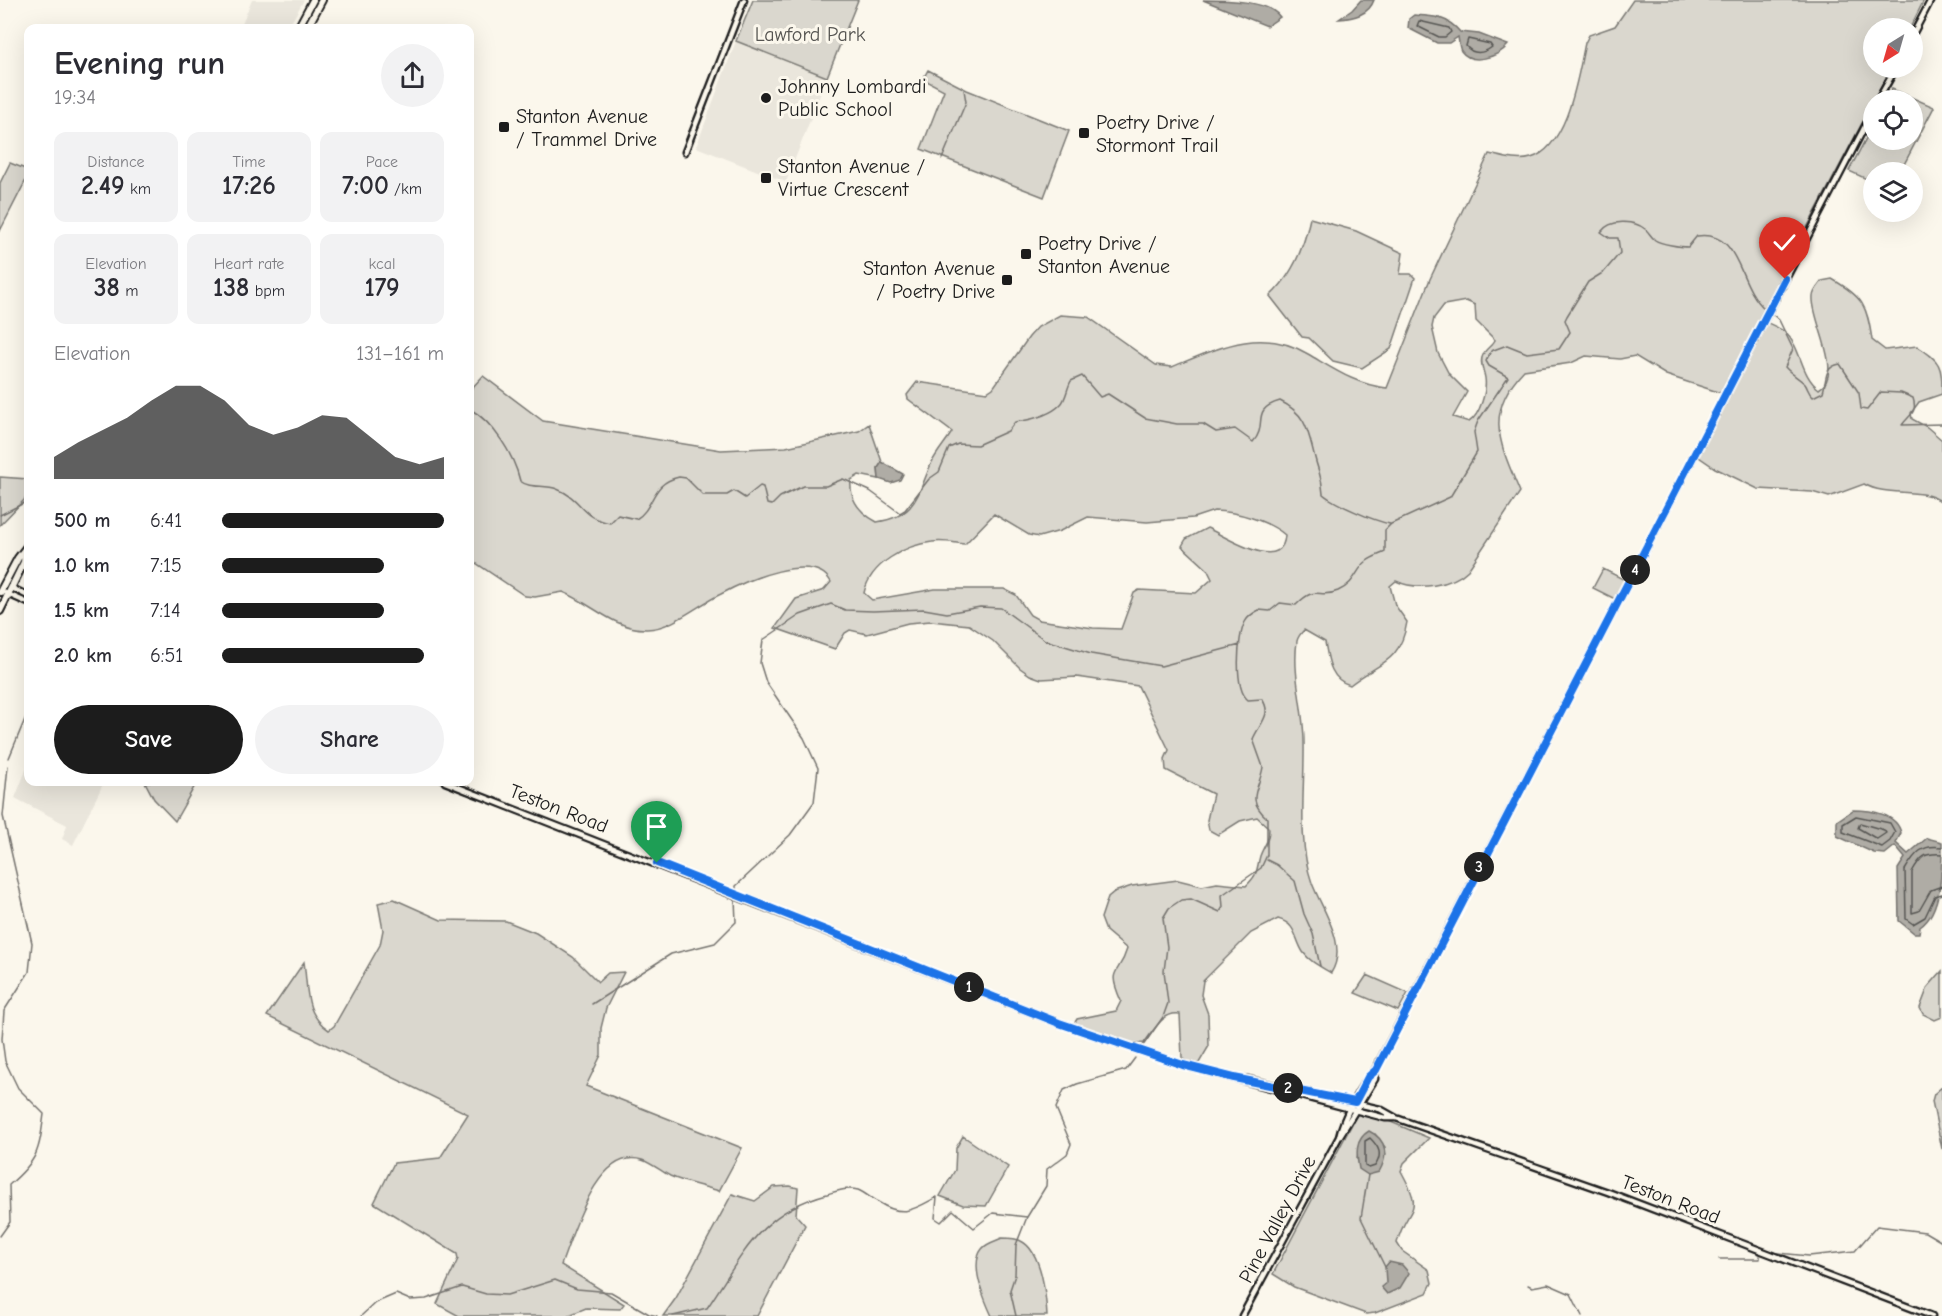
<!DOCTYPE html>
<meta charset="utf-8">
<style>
body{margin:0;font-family:"Comic Neue",sans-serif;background:#f2f2f3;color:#2b2b33;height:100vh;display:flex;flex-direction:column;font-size:22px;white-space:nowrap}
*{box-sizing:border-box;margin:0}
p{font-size:20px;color:#7c7c81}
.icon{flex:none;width:33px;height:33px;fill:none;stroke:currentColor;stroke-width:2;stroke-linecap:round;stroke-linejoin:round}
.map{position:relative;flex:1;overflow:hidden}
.sheet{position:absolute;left:24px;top:24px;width:450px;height:762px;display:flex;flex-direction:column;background:#fff;border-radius:12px;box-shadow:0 6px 24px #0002}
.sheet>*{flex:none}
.needle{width:39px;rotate:217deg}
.fabs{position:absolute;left:1863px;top:18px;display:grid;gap:12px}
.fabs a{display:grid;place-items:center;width:60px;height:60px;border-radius:50%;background:#fff;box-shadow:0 6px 24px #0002;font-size:30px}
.pin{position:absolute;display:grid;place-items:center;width:51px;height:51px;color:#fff;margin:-62px -26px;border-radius:50% 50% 50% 0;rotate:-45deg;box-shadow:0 0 6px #0007}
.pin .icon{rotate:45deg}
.km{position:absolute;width:30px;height:30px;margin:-15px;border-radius:50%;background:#222;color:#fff;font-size:16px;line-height:30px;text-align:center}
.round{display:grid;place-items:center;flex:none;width:63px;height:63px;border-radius:32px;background:#f2f2f3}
.headline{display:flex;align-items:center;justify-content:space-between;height:102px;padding:0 30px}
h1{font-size:33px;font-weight:800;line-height:45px}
.figures{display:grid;grid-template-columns:repeat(3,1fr);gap:9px;height:102px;padding:6px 30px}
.figures div{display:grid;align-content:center;border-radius:12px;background:#f2f2f3;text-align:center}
.figures b{font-size:26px;font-weight:800}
.figures small{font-size:16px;font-weight:400}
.figures p{font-size:16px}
.chart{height:168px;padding:12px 30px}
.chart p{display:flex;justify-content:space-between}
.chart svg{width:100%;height:108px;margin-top:6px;fill:#1c1c1c;opacity:.7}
.primary-button{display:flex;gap:12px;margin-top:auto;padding:12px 30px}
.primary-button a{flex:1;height:69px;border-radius:36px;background:#1c1c1c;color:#fff;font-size:24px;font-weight:800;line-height:69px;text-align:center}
.primary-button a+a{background:#f2f2f3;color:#2b2b33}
ul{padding:0 30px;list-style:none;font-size:20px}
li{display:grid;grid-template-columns:96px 72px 1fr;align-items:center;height:45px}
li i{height:15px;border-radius:8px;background:#1c1c1c}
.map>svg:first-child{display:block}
.built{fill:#eae6dc}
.green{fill:#dad7ce;stroke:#7b7a75;stroke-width:1.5;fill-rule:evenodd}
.water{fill:#afaca5;stroke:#74726e;stroke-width:1.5}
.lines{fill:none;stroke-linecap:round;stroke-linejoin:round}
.shore{stroke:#575653;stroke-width:1.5}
.stream{stroke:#74726e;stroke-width:1.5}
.minor-casing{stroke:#1c1c1c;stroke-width:9}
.major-casing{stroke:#1c1c1c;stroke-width:10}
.minor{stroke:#fbf7ec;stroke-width:4.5}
.major{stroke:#fbf7ec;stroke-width:6}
.route-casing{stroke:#fff;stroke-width:12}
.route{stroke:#1a73e8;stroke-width:8}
.poi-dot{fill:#1c1c1c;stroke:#fbf7ec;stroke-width:2}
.labels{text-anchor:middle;stroke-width:6;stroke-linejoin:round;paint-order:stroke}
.park-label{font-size:20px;fill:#555451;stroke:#fbf7ec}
.poi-label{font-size:20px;fill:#1c1c1c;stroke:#fbf7ec;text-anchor:start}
.street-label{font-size:20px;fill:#1c1c1c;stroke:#fbf7ec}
</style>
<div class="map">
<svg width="1942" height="1316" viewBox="0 0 1942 1316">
<rect width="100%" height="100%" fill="#fbf7ec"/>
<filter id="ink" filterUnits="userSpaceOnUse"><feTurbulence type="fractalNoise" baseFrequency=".0167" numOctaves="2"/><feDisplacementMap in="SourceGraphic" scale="12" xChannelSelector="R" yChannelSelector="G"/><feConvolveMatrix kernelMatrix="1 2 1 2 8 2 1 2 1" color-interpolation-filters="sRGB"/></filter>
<g filter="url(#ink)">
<path class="built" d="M 252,0 L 304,0 L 288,28 L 240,28 Z
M 736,41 L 827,77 L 786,182 L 696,147 Z
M 28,765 L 28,782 L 104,782 L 73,845 L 62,839 L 67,825 L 15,798 Z"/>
<path class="green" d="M 753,0 L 858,0 L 827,77 L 736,41 Z
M 1633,0 L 1924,0 L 1910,28 L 1874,28 L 1874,68 L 1891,68 L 1759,319 C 1767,323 1778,327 1785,332 C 1802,348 1800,375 1819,389 C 1845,374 1811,320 1813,297 C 1813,291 1819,285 1822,281 L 1832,279 C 1863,297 1867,305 1872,340 L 1885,350 L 1917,346 C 1941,362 1942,365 1942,394 L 1919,402 L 1911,413 L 1912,419 L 1927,427 L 1942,440 L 1942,502 C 1920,486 1888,498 1864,484 L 1829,497 L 1812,492 L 1758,489 L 1715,468 L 1696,455 L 1730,396 L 1666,375 L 1635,356 L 1620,359 L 1586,356 L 1571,363 L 1524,370 C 1483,413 1500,444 1520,492 L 1468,570 C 1452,586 1417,591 1396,581 L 1390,586 L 1395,605 L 1407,622 C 1400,664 1379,662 1350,685 C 1330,680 1328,659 1325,642 L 1304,630 C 1301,633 1298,637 1297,641 C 1292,675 1304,709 1304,742 C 1305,787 1297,841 1312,883 C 1322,910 1349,945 1331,973 C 1321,967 1310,962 1303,952 C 1294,938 1297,924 1278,919 L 1251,933 L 1203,981 L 1201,995 L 1208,1014 L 1209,1046 L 1199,1063 L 1192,1066 L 1182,1058 L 1180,1014 C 1162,1011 1154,1031 1144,1043 C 1127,1046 1084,1041 1072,1027 L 1077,1019 L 1116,1011 L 1121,1001 C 1106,966 1119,977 1127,949 L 1106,931 L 1101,918 L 1108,897 L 1114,892 L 1132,886 L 1178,880 L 1202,886 L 1217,883 L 1246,886 C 1259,873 1256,871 1260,856 C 1264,845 1269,842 1269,828 L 1257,817 L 1240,821 L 1218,835 L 1209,830 L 1207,820 L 1213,794 L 1166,770 L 1165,759 L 1169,750 L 1138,686 L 1077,677 L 1041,679 L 1030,675 L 1020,668 L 993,641 L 969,625 L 931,621 L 908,623 L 867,634 L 850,630 L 845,633 L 835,649 L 775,628 L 796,599 L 824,590 L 831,582 C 814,550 745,581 721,594 C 699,604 672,629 647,629 C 615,630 591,603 563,592 L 535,597 L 525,596 L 470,559 L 470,390 L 483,376 L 543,421 L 721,450 L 786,447 L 859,431 L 869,424 L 882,462 L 878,468 L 879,479 L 859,475 L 851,480 C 849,500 860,513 877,522 C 916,516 917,496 931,464 C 936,453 946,442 952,432 L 908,399 L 907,395 L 917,382 L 987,392 L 993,388 L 1029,337 L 1038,327 L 1060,315 L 1088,317 L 1156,365 L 1172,367 C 1218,348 1261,326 1308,354 C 1334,369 1356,385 1387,388 L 1430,279 L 1489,154 C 1502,157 1518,162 1531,158 C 1568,147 1578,76 1585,43 L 1589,35 L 1615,26 ZM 1466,301 L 1475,305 L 1476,321 L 1495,340 C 1492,346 1485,349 1483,355 C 1479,362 1484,371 1485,378 C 1487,391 1480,415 1469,422 L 1453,417 L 1467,392 L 1449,374 L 1438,353 L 1432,327 L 1434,318 L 1444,305 ZM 1214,511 C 1235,511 1269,521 1285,535 C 1283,575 1225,536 1207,528 L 1186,539 L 1182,546 L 1207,569 L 1212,579 L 1196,593 L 1139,590 L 1134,593 L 1121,629 L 1093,628 L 1039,620 L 1030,615 L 1016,595 L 1004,589 L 935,589 L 872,600 L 864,593 C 870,564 905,545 932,542 C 943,540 955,543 965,544 L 994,514 L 1029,535 L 1039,537 L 1060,531 L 1088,517 L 1147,522 L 1193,518 Z
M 928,70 L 967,90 L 1069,131 L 1044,197 L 921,149 L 944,90 L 923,79 Z
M 1892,89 L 1934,107 L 1900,172 L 1874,172 L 1873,182 L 1849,171 L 1873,125 L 1874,140 L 1912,140 L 1912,100 L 1886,100 Z
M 10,163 L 28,170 L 28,176 L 0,231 L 0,183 Z
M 1310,218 L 1356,231 L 1403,253 L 1400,274 L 1411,274 L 1415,278 L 1391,349 L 1362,368 L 1333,361 L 1309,338 L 1302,337 L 1270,296 C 1293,275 1304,248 1310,218 Z
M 0,477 L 28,479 L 28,496 L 0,525 Z
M 1603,569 L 1625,580 L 1615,599 L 1593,588 Z
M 145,782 L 197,782 L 175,821 L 154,799 Z
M 394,899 L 441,920 L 506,921 L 536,933 L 573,957 L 598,982 L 608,973 L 624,972 L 606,1008 L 601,1028 L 601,1055 L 586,1086 L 742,1148 L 719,1191 C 703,1186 685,1183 670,1176 C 661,1171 651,1163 642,1160 C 597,1146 573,1235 561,1265 L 624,1304 L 620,1309 L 586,1308 L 567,1316 L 459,1316 L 437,1304 L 458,1259 L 457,1254 L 374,1203 L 394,1163 L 440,1158 L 468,1114 L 267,1016 L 304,962 C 308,989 304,1014 329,1030 L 334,1026 L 380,945 L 383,930 L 378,903 Z
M 1942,971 L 1942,1017 L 1935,1020 L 1923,1014 L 1920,1008 L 1928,987 Z
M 1367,975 L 1408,993 L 1398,1011 L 1355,993 Z
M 1942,1087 L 1942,1149 L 1932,1101 L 1934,1094 Z
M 1360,1109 L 1429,1138 L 1404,1163 L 1401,1171 C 1426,1216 1407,1204 1397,1243 L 1402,1251 L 1429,1270 L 1432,1283 L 1427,1293 L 1375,1313 L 1366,1314 L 1294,1287 L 1273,1274 ZM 1375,1134 L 1385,1147 L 1386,1155 L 1357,1159 L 1359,1145 Z
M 963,1136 L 1008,1167 L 986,1206 L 963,1205 L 940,1196 L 955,1170 L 956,1148 Z
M 790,1186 L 798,1188 L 796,1215 L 805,1225 L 757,1316 L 663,1316 L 676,1298 L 732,1194 L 755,1201 L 774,1187 Z
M 1002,1238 C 1008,1238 1016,1238 1021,1241 C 1042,1251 1046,1297 1047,1316 L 992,1316 C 985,1301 969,1265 982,1249 C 986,1243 996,1241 1002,1238 Z"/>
<path class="water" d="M 1203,0 C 1225,0 1268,0 1280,17 L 1267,26 Z
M 1361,0 L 1374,0 C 1369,15 1353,18 1339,19 L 1352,10 Z
M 1414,15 C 1433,16 1447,16 1460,32 L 1479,34 L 1508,45 C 1498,57 1472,66 1461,51 C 1459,47 1459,42 1458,37 L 1449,43 L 1437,43 L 1408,28 L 1409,19 Z
M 882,462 L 903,474 L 900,480 L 891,483 L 879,479 L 878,468 Z
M 1853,810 C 1872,810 1897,814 1901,833 L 1896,843 L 1908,854 L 1927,838 L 1942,842 C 1942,870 1942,912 1920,927 L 1919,933 L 1914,933 L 1899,921 L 1898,869 L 1905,858 L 1895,846 L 1885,854 L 1874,853 L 1837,836 L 1837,821 Z
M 1369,1131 C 1388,1140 1388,1156 1379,1172 L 1368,1175 L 1359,1169 C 1356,1154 1355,1139 1369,1131 Z
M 1389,1262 L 1402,1265 L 1409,1273 L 1400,1288 L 1387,1294 L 1381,1287 L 1386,1283 L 1385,1267 Z"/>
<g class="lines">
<path class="shore" d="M 1419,21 L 1449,28 L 1451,32 L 1445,37 L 1439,37 L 1417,26 Z
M 1468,39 L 1490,44 L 1492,47 C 1483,54 1473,55 1466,46 Z
M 1856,816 L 1890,823 L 1895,832 L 1890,841 L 1882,847 L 1843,832 L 1843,824 Z
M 1860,823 L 1884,830 L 1886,833 L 1877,839 L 1858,828 Z
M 1942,847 C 1922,844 1915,853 1905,870 L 1906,919 L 1913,924 L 1925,917 L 1935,896 L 1942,894
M 1942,854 C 1924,853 1921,856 1912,872 L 1912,913 L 1919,911 L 1931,890 L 1942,886
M 1370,1138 C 1379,1147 1383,1154 1375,1166 L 1369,1168 L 1365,1166 L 1365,1141 Z"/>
<path class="stream" d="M 942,159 L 966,102 L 964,90
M 1772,314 L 1779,320 L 1793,349 L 1785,367 C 1791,374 1799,378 1805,384 C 1808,388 1808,393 1813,397 L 1823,392 C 1827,380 1823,367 1840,364 L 1859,393 L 1861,409 L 1867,410 L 1881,392 L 1901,393 L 1913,398 C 1918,413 1909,415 1902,425 L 1942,424
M 470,409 C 493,422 514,455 520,481 C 530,489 545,484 557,489 C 583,499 581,518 610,523 L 618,515 L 636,519 C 655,508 650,483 679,477 L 686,478 L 703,495 L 727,495 L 734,491 L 745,498 L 760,486 L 763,487 L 767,504 L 772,505 L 780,497 L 803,486 L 826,486 L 843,479 L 870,491 L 900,513 L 905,510 L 929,479 L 939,472 L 949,448 L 958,444 L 977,445 L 1008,431 L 1015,422 C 1030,420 1050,416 1061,404 C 1066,399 1067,388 1071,381 L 1082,376 L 1100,397 L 1108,394 L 1145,418 L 1177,424 L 1203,424 L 1216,432 L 1235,429 L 1253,442 C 1269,424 1249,410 1280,401 C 1307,414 1308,432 1315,458 C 1319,474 1322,476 1323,494 C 1335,504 1374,521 1390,524
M 0,515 L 28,501
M 9,758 L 28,712
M 1267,860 L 1277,865 L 1295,881 L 1304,914 L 1313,934 L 1320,966
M 736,890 L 736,886 L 790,835 L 814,802 L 818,768 L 804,738 L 766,682 L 760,663 L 763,640 L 800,615 L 831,604 L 845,610 L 873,611 L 924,609 L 947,613 L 980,607 L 1001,608 L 1045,640 L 1091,654 L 1161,666 L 1240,645
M 592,1004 L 671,954 L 715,943 L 736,922 L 735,899
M 1140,1050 L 1163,1017 L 1168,1003 L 1164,971 L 1167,947 L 1163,918 L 1169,908 L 1181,900 L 1191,899 L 1220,912 L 1223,907 L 1222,895 L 1261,868 L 1267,855 L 1267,818 C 1245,798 1259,791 1263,767 L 1253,739 C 1259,724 1273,715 1262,699 L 1248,700 C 1234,689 1237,637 1245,622 C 1248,616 1253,613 1259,610 L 1270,611 L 1280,603 L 1296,605 C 1318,583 1317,600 1338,591 C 1357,582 1355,570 1367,561 C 1372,557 1379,555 1385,552 L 1385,530 L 1391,524 L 1450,497 L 1477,452 L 1474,432 L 1478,421 L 1508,377 L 1489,366 L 1486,361 L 1491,351 L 1507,345 L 1527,353 L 1559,349 L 1570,332 L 1565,320 L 1567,316 L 1588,282 L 1604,272 L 1620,253 L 1618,238 L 1610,238 L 1601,232 C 1610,219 1634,220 1645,229 C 1649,232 1651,237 1655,240 C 1661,244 1681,247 1688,247 L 1697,236 C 1742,230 1736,284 1765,309
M 1368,1175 L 1361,1218 L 1385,1267
M 0,1236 L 10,1222 L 9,1185 C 38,1160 39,1152 44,1114 L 18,1088 L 5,1061 L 2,1039 L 4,1011 L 29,972 L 32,943 L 3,816 L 8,766
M 1769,1252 L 1809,1256 L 1855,1251 L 1877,1226 L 1925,1232 L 1942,1242
M 1719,1259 L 1760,1259 L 1760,1256
M 1528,1285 L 1532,1287 L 1548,1284 L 1571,1294 L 1582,1316
M 361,1316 L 375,1303 L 396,1294 L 410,1300 L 426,1299 L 462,1287 L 486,1294 L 507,1295 L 555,1280 L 577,1289 L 611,1292 L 649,1314 L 657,1316
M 673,1316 L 707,1308 C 743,1255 759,1212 827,1194 C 837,1191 847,1187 858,1190 C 865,1193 872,1199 878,1202 C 903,1218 913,1210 937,1197 L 935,1218 L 941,1222 L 953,1210 L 974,1228 L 993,1213 L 1027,1217
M 1016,1316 L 1010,1290 L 1015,1275 L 1016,1245 L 1027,1217 L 1046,1186 L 1047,1169 L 1067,1154 L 1071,1144 L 1056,1108 L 1064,1090 L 1077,1084 L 1126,1070 L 1135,1058"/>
<defs>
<path id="minor" d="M 1912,36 L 1931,0
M 1878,100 L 1896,68
M 685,152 L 744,0
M 12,588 L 28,596
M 1,591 L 28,603
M 445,782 L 1059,1023 L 1183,1065 L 1385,1118 L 1396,1118
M 1247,1079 L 1380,1109 L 1396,1118 L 1608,1192 L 1932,1316
M 1339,1137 C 1343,1118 1361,1083 1375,1070 L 1874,109
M 1242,1316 L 1339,1137 L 1375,1079 L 1375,1070"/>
<path id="major" d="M 298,28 L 313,0
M 307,28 L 322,0
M 0,592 L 18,558 L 28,545
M 0,611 L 24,562 L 25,553"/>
</defs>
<use href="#minor" class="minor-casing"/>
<use href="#major" class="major-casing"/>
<use href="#minor" class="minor"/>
<use href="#major" class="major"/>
</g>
</g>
<g class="lines" filter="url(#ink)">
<defs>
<path id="route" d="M 657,863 L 1059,1023 L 1183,1065 L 1234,1078 L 1355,1102 L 1368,1077 L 1376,1070 L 1785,279"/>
</defs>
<use href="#route" class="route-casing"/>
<use href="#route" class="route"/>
</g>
<g class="poi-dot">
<circle cx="766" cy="98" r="6"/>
<rect x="498" y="121" width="12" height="12" rx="3"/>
<rect x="1078" y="127" width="12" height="12" rx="3"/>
<rect x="760" y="172" width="12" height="12" rx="3"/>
<rect x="1020" y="248" width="12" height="12" rx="3"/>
<rect x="1001" y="274" width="12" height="12" rx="3"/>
</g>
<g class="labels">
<g class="park-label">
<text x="810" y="41">Lawford Park</text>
</g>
<g class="poi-label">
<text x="778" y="93">Johnny Lombardi<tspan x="778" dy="23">Public School</tspan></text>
<text x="516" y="123">Stanton Avenue<tspan x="516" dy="23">/ Trammel Drive</tspan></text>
<text x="1096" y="129">Poetry Drive /<tspan x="1096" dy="23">Stormont Trail</tspan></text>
<text x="778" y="173">Stanton Avenue /<tspan x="778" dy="23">Virtue Crescent</tspan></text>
<text x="1038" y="250">Poetry Drive /<tspan x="1038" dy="23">Stanton Avenue</tspan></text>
<text x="995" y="275" text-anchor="end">Stanton Avenue<tspan x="995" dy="23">/ Poetry Drive</tspan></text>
</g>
<g class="street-label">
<text transform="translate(559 808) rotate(21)" y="7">Teston Road</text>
<text transform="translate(1671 1199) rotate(21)" y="7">Teston Road</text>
<text transform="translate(1277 1219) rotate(-62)" y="7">Pine Valley Drive</text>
</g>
</g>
</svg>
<div class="fabs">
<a><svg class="needle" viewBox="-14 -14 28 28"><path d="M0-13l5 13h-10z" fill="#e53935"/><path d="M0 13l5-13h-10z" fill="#7c7c81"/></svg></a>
<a><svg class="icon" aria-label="locate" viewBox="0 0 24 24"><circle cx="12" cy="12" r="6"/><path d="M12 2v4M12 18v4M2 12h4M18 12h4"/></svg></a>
<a><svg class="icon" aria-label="layers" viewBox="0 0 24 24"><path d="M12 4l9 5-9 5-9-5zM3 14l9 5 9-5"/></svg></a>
</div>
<div class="pin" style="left:657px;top:863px;background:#1e9e55"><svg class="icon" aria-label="arrive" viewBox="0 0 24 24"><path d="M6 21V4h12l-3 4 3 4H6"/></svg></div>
<div class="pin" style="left:1785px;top:279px;background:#d93025"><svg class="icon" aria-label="check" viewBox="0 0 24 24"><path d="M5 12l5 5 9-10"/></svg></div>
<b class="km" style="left:969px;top:987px">1</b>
<b class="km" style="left:1288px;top:1088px">2</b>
<b class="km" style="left:1479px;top:867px">3</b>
<b class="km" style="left:1635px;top:570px">4</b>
<section class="sheet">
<div class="headline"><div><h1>Evening run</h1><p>19:34</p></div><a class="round"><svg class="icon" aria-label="share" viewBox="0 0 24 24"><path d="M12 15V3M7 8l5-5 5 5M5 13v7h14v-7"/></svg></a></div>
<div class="figures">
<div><p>Distance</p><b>2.49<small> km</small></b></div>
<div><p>Time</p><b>17:26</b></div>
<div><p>Pace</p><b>7:00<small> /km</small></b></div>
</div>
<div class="figures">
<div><p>Elevation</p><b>38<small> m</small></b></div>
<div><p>Heart rate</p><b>138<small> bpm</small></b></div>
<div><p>kcal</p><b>179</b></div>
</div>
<div class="chart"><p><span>Elevation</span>131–161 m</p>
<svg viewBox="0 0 160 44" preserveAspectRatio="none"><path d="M0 44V35L10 29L20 24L30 19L40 12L50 6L60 6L70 12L80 22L90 26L100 23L110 18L120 19L130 27L140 35L150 38L160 35V44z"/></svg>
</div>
<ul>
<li><b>500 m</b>6:41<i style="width:100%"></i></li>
<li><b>1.0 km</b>7:15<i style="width:73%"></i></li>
<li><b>1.5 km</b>7:14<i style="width:73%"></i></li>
<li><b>2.0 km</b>6:51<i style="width:91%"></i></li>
</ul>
<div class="primary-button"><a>Save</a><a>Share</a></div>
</section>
</div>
